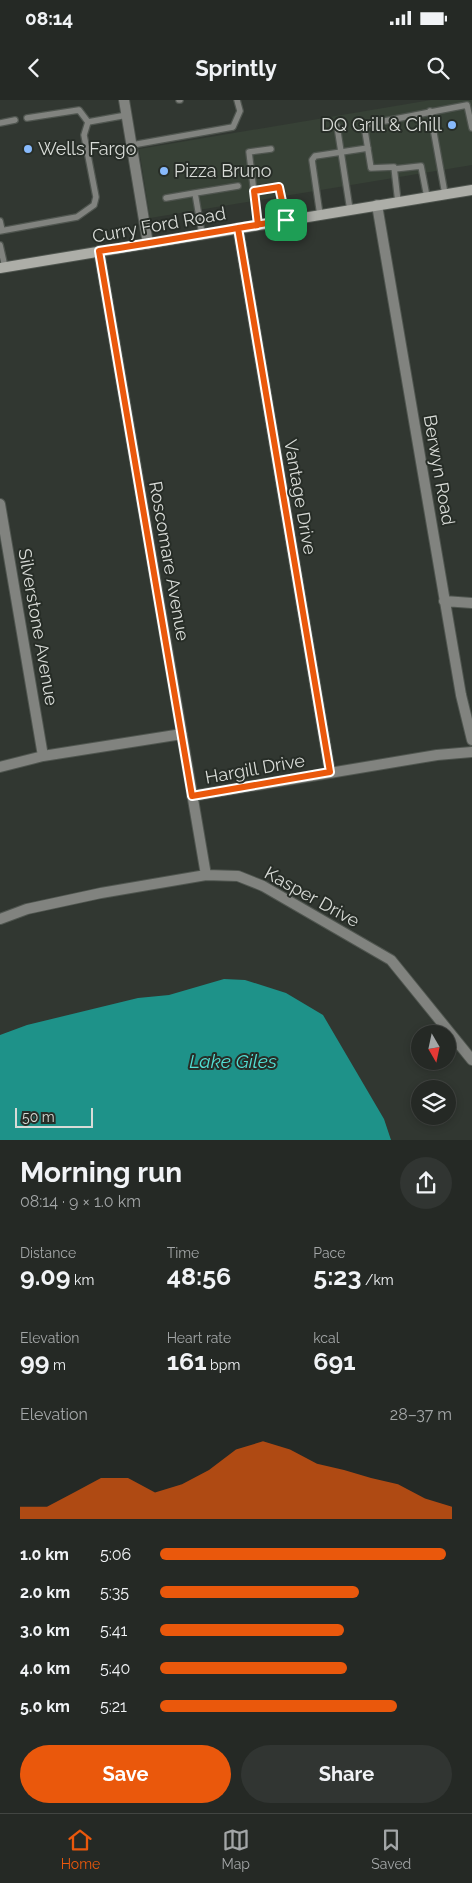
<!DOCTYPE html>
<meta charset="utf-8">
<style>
body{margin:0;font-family:Raleway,sans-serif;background:#313532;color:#f1f3f6;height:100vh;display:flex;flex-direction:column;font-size:19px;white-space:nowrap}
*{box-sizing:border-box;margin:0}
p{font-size:16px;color:#a3a6a7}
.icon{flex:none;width:28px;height:28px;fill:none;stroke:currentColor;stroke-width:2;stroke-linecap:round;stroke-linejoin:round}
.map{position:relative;height:1040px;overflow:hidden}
.drawer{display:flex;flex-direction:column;background:#252925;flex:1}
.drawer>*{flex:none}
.needle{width:32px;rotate:171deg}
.buttons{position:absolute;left:411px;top:925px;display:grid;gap:10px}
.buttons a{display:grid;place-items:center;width:45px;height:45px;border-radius:50%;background:#252925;box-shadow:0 2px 8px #0003,0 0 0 1px #424542;font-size:25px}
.scale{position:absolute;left:15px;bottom:12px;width:78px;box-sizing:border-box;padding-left:5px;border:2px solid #d8dbd7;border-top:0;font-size:14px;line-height:18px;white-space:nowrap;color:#d8dbd7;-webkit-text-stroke:4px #272d27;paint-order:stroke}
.pin{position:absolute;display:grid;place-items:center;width:42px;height:42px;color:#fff;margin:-21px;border-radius:10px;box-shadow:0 2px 8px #0006}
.round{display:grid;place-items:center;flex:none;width:52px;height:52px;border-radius:26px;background:#313532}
.overview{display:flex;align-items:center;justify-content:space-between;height:85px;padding:0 20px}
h1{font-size:28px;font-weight:700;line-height:38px}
.stats{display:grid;grid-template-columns:repeat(3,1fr);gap:8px;height:85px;padding:5px 20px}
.stats div{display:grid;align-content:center}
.stats b{font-size:25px;font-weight:700}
.stats small{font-size:14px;font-weight:400}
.stats p{font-size:14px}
.chart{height:140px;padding:10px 20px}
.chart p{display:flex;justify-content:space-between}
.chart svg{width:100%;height:90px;margin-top:5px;fill:#ea580c;opacity:.7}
.action{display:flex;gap:10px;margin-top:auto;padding:10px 20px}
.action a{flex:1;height:58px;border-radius:30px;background:#ea580c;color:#fff;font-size:20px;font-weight:700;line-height:58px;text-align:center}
.action a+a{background:#313532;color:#f1f3f6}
ul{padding:0 20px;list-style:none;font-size:16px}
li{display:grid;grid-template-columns:80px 60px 1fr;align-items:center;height:38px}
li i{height:12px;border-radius:6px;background:#ea580c}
.status{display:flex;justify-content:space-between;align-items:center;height:35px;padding:0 25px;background:#252925;direction:ltr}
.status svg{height:14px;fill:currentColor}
header{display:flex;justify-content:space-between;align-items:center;height:65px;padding:0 20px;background:#252925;font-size:22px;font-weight:700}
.tab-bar{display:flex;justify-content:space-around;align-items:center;height:70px;border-top:1px solid #424542;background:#252925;font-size:14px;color:#a3a6a7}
.tab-bar a{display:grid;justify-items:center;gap:2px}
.tab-bar .current{color:#ea580c}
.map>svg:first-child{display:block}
.built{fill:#374136}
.water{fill:#1e9289}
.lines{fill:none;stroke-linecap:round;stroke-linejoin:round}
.lane-casing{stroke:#4f554f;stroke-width:8}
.street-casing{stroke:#4f554f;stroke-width:12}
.secondary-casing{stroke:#4f554f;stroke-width:12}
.lane{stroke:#81837f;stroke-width:5.5}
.street{stroke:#81837f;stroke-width:10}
.secondary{stroke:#adaea8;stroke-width:10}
.route-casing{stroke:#fff;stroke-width:10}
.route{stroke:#ea580c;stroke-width:6}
.poi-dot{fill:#88bafc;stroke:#272d27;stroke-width:2}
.labels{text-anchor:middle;stroke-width:4;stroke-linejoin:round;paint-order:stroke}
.poi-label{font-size:18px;fill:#d8dbd7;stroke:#272d27;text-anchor:start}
.street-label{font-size:18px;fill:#d8dbd7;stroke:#272d27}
.water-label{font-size:19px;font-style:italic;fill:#52dfd4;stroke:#272d27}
</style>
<div class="status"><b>08:14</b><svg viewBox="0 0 49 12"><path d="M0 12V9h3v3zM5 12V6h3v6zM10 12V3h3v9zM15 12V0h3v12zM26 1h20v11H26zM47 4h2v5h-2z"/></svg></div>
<header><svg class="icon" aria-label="back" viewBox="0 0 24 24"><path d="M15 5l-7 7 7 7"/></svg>Sprintly<svg class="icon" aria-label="search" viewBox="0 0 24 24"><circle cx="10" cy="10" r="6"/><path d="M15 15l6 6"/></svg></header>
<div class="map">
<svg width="472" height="1041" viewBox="0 0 472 1041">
<rect width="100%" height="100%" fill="#313731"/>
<path class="built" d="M 431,0 L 472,0 L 472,65 L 150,118 L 139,49 Z"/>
<path class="water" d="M 224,879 L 245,880 L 286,893 L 323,915 L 384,1019 L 391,1040 L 0,1040 L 0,935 L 27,925 L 138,898 L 169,895 Z"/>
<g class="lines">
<defs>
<path id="lane" d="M 179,0 L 180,0
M 430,11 L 445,94
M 27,18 L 79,10 L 88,22 L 127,15
M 0,23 L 15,20
M 337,26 L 350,110
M 132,45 L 233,27 L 240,11 L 237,0
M 394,69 L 421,66 L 427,97
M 254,91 L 279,87 L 286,120
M 166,98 L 195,93
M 398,102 L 394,67 L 371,68 L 364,25 L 467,5 L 472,28
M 320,115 L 312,60 L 315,56 L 368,48
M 0,121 L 2,130
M 258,125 L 249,52 L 271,49
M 0,131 L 77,117 L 94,105 L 96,97 L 84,35 L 88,22
M 202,134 L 195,93 L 238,86
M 0,145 L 5,167"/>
<path id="street" d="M 124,0 L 148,144
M 377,105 L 461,595 L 472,640
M 238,128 L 330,672
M 99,151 L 206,775
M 0,404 L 43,656
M 444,501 L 472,503
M 0,667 L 43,656 L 182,634
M 192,696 L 437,655 L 472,652
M 0,819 L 27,809 L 101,793 L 206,775 L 238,776 L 263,786 L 391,860 L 472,960"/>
<path id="secondary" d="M 0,168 L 472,90"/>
</defs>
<use href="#lane" class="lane-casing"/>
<use href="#street" class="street-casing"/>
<use href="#secondary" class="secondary-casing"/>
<use href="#lane" class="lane"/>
<use href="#street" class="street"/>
<use href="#secondary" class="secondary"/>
</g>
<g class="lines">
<defs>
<path id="route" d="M 286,120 L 279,87 L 254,91 L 258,125 L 238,128 L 330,672 L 192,696 L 99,151 C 161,142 223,130 286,120"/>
</defs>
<use href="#route" class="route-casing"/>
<use href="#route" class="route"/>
</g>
<g class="poi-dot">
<circle cx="452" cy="25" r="5"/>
<circle cx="28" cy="49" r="5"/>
<circle cx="164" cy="71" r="5"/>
</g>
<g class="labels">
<g class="poi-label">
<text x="442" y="31" text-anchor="end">DQ Grill &amp; Chill</text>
<text x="38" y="55">Wells Fargo</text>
<text x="174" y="77">Pizza Bruno</text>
</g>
<g class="street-label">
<text transform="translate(159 125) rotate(-10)" y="6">Curry Ford Road</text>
<text transform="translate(439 370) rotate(80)" y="6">Berwyn Road</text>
<text transform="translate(300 397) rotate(80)" y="6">Vantage Drive</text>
<text transform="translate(169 461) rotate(80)" y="6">Roscomare Avenue</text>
<text transform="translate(38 527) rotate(80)" y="6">Silverstone Avenue</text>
<text transform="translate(255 669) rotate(-10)" y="6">Hargill Drive</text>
<text transform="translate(312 797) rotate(29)" y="6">Kasper Drive</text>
</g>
<g class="water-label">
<text x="233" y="968">Lake Giles</text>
</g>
</g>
</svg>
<div class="buttons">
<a><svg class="needle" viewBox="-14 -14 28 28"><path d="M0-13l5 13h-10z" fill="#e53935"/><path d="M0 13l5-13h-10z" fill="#a3a6a7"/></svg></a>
<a><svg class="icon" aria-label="layers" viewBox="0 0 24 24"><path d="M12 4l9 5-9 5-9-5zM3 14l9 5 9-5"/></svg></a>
</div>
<div class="scale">50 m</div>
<div class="pin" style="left:286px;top:120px;background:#1e9e55"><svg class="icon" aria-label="arrive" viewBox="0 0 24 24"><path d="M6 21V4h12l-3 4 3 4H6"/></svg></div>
</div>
<section class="drawer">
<div class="overview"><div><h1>Morning run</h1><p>08:14 · 9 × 1.0 km</p></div><a class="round"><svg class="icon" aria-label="share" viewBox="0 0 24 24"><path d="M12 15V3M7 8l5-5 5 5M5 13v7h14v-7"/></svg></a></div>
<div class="stats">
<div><p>Distance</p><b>9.09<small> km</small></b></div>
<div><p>Time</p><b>48:56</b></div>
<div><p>Pace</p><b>5:23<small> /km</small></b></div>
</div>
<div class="stats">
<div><p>Elevation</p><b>99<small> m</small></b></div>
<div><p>Heart rate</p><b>161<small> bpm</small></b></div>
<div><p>kcal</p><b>691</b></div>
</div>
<div class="chart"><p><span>Elevation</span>28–37 m</p>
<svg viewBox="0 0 160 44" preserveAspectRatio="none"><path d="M0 44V38L10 38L20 31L30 24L40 24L50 31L60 27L70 20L80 10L90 6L100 10L110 17L120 20L130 24L140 27L150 34L160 38V44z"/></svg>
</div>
<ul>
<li><b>1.0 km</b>5:06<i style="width:98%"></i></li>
<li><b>2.0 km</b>5:35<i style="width:68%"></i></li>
<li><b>3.0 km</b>5:41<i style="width:63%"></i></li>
<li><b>4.0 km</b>5:40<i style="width:64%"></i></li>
<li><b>5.0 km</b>5:21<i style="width:81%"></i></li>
</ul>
<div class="action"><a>Save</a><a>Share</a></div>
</section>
<nav class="tab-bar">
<a class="current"><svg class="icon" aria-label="home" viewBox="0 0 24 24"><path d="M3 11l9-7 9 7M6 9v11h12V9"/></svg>Home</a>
<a><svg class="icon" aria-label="map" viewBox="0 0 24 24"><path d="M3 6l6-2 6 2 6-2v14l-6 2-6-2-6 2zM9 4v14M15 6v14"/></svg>Map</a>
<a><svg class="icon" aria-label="saved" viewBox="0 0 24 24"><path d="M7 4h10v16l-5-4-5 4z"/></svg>Saved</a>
</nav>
